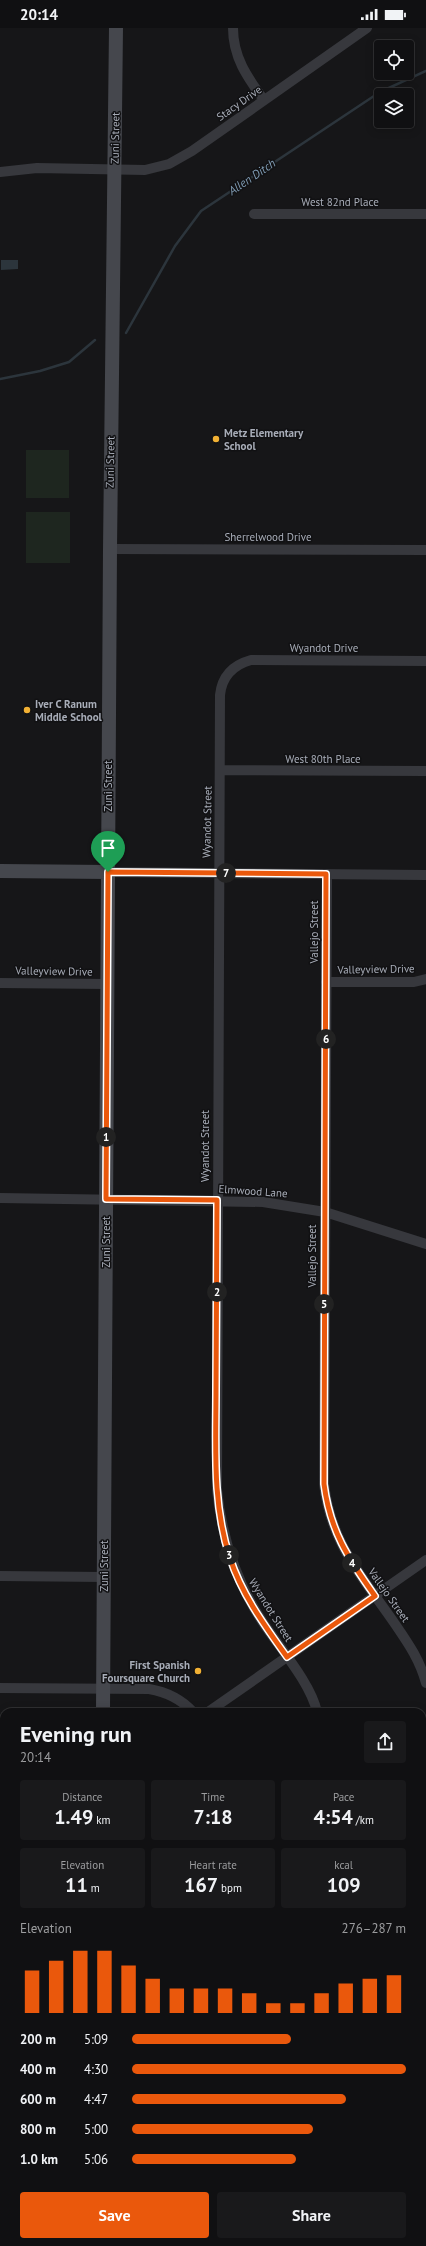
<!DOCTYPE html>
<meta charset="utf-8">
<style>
body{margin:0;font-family:"PT Sans",sans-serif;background:#19191b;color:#f1f3f6;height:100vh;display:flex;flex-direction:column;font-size:15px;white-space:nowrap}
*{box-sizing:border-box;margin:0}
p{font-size:13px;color:#9c9d9f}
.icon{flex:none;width:22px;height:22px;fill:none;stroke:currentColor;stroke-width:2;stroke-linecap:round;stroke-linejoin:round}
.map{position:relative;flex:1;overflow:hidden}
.details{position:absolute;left:0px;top:1680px;width:426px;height:538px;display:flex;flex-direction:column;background:#101012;border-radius:12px 12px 0 0;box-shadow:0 2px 10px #0003,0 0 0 1px #303032}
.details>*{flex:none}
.controls{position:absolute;left:374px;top:12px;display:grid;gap:8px}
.controls a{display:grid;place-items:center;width:40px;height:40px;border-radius:4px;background:#101012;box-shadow:0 2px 10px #0003,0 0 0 1px #303032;font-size:20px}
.pin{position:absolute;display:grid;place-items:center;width:34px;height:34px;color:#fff;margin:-41px -17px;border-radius:50% 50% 50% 0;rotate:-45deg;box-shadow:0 0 4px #0007}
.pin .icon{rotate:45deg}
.km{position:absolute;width:20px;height:20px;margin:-10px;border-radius:50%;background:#222;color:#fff;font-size:11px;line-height:20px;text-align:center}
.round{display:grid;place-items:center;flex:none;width:42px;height:42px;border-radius:4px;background:#19191b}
.overview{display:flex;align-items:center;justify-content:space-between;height:68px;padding:0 20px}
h1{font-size:22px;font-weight:600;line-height:30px}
.metrics{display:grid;grid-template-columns:repeat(3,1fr);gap:6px;height:68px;padding:4px 20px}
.metrics div{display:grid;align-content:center;border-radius:4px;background:#19191b;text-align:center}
.metrics b{font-size:20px;font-weight:600}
.metrics small{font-size:11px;font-weight:400}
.metrics p{font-size:11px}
.chart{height:112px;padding:8px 20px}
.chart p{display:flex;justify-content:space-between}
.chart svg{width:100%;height:72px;margin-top:4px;stroke:#ea580c;stroke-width:6}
.primary-button{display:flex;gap:8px;margin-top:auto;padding:8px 20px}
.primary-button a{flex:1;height:46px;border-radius:4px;background:#ea580c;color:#fff;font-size:16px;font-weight:600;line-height:46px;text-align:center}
.primary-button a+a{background:#19191b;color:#f1f3f6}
ul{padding:0 20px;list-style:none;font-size:13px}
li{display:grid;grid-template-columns:64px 48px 1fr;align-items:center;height:30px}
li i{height:10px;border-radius:5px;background:#ea580c}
.status{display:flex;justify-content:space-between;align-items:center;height:28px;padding:0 20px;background:#101012;direction:ltr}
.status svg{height:11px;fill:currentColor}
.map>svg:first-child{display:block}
.green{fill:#1e261f}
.water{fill:#2c353c}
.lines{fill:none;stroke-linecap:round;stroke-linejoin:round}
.stream{stroke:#2c353c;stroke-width:2.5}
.street{stroke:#37383d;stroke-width:10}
.secondary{stroke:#45474d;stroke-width:14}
.highway{stroke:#63666e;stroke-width:18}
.route-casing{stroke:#fff;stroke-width:8}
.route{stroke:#ea580c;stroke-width:5}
.poi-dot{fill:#f2b134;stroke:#111113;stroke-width:1.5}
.labels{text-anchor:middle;stroke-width:3;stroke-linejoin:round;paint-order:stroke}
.street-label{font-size:11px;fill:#a8adb8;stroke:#111113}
.poi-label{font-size:11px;font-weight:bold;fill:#a8adb8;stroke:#111113;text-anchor:start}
.water-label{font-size:12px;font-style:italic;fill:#7f9bb3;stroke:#111113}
</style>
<div class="status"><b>20:14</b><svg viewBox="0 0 49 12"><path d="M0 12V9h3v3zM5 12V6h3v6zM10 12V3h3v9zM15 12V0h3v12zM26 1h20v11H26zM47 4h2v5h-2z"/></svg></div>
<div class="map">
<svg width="426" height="2218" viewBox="0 0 426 2218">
<rect width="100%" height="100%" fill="#161618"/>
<path class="green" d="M 26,422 L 69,422 L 69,470 L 26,470 Z
M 26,484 L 70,484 L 70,535 L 26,535 Z
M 422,1922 L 426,1922 L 426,2144 L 422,2142 Z"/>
<path class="water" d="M 1,232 L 18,232 L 18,241 L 1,242 Z"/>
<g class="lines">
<path class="stream" d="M 126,305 L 175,218 L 201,183 L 380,64 L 426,43
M 0,351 L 40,343 L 69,334 L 95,312"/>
<path class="street" d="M 233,0 C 233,29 247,49 264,72
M 0,144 L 37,140 L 145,142 L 169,136 L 192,123 L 367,0
M 254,186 L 426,186
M 110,521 L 426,522
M 220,742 L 426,743
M 108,844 L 426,847
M 327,846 L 324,1456 C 331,1516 362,1548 395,1596 C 408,1615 420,1632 426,1655
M 326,954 L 414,954 L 426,951
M 0,955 L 107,956
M 0,1170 L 263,1174 L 325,1184 L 426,1216
M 0,1548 L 104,1549
M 0,1660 L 149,1661 C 167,1664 181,1671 193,1684
M 208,1684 L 426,1532
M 317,1684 C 311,1655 278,1618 262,1593 C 235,1552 222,1510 217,1462 L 220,667 C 222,648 233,637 251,632 L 426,633
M 0,1769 L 4,1769
M 0,2128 L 4,2130
M 26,2214 L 26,2218
M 97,2218 L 97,2214"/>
<path class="secondary" d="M 0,843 L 108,844
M 103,1684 L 110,521 L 116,0
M 422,1908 L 426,1908"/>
<path class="highway" d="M 0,2008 L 4,2010
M 0,2022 L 4,2023
M 0,2047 L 4,2049
M 422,2165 L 426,2167
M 422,2180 L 426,2181
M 422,2205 L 426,2206"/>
</g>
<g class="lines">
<defs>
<path id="route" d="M 108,844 L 326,846 L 324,1456 C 330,1503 348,1530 375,1568 L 287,1629 C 265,1598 242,1567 230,1530 C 212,1476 216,1418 216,1362 C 216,1299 217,1235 217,1172 L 106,1171 Z"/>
</defs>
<use href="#route" class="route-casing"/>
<use href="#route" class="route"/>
</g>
<g class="poi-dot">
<circle cx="216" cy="411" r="4"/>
<circle cx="27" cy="682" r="4"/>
<circle cx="198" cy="1643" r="4"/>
</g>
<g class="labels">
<g class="street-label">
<text transform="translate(239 75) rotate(-35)" y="4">Stacy Drive</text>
<text transform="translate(115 110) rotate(-89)" y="4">Zuni Street</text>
<text x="340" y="178">West 82nd Place</text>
<text transform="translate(110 434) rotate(-89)" y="4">Zuni Street</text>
<text x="268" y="513">Sherrelwood Drive</text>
<text x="324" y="624">Wyandot Drive</text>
<text x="323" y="735">West 80th Place</text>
<text transform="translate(108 758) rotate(-90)" y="4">Zuni Street</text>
<text transform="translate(207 794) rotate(-89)" y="4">Wyandot Street</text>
<text transform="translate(314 904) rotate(-90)" y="4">Vallejo Street</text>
<text transform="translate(376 941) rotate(-1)" y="4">Valleyview Drive</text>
<text transform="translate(54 943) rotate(1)" y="4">Valleyview Drive</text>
<text transform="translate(205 1118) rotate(-90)" y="4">Wyandot Street</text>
<text transform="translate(253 1163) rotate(4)" y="4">Elmwood Lane</text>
<text transform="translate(106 1214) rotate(-90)" y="4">Zuni Street</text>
<text transform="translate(312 1228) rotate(-90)" y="4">Vallejo Street</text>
<text transform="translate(104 1538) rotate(-90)" y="4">Zuni Street</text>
<text transform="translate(389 1567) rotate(55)" y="4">Vallejo Street</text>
<text transform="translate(271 1582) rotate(58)" y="4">Wyandot Street</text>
</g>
<g class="poi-label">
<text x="224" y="409">Metz Elementary<tspan x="224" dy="13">School</tspan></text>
<text x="35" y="680">Iver C Ranum<tspan x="35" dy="13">Middle School</tspan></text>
<text x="190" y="1641" text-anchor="end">First Spanish<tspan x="190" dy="13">Foursquare Church</tspan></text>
</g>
<g class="water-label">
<text transform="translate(252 149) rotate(-34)" y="4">Allen Ditch</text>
</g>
</g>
</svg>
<div class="controls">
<a><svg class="icon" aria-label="locate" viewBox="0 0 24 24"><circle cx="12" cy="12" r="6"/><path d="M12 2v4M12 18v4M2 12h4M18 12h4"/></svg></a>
<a><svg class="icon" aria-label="layers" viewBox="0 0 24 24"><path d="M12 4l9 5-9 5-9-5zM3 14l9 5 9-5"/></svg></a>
</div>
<div class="pin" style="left:108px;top:844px;background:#1e9e55"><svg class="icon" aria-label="arrive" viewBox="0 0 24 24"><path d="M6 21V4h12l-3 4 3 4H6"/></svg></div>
<b class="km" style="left:106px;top:1109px">1</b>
<b class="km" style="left:217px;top:1264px">2</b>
<b class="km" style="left:229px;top:1527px">3</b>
<b class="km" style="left:352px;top:1535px">4</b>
<b class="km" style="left:324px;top:1276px">5</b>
<b class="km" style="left:326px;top:1011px">6</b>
<b class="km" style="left:226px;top:845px">7</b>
<section class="details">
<div class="overview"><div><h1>Evening run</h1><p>20:14</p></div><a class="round"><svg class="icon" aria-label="share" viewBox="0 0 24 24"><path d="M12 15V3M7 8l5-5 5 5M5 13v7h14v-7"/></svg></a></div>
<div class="metrics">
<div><p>Distance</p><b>1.49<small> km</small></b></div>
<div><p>Time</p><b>7:18</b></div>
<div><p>Pace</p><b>4:54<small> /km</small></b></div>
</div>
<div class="metrics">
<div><p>Elevation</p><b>11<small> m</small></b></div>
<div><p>Heart rate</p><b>167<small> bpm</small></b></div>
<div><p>kcal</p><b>109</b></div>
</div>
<div class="chart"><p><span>Elevation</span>276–287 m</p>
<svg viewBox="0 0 160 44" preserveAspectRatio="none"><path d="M5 44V18M15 44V12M25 44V6M35 44V6M45 44V15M55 44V23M65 44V29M75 44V29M85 44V29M95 44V32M105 44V38M115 44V38M125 44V32M135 44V26M145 44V23M155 44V21"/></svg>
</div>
<ul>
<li><b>200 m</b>5:09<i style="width:58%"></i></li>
<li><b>400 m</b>4:30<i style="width:100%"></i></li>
<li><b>600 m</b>4:47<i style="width:78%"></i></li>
<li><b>800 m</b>5:00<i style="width:66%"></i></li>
<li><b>1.0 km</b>5:06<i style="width:60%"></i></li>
</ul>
<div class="primary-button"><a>Save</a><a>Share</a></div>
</section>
</div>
